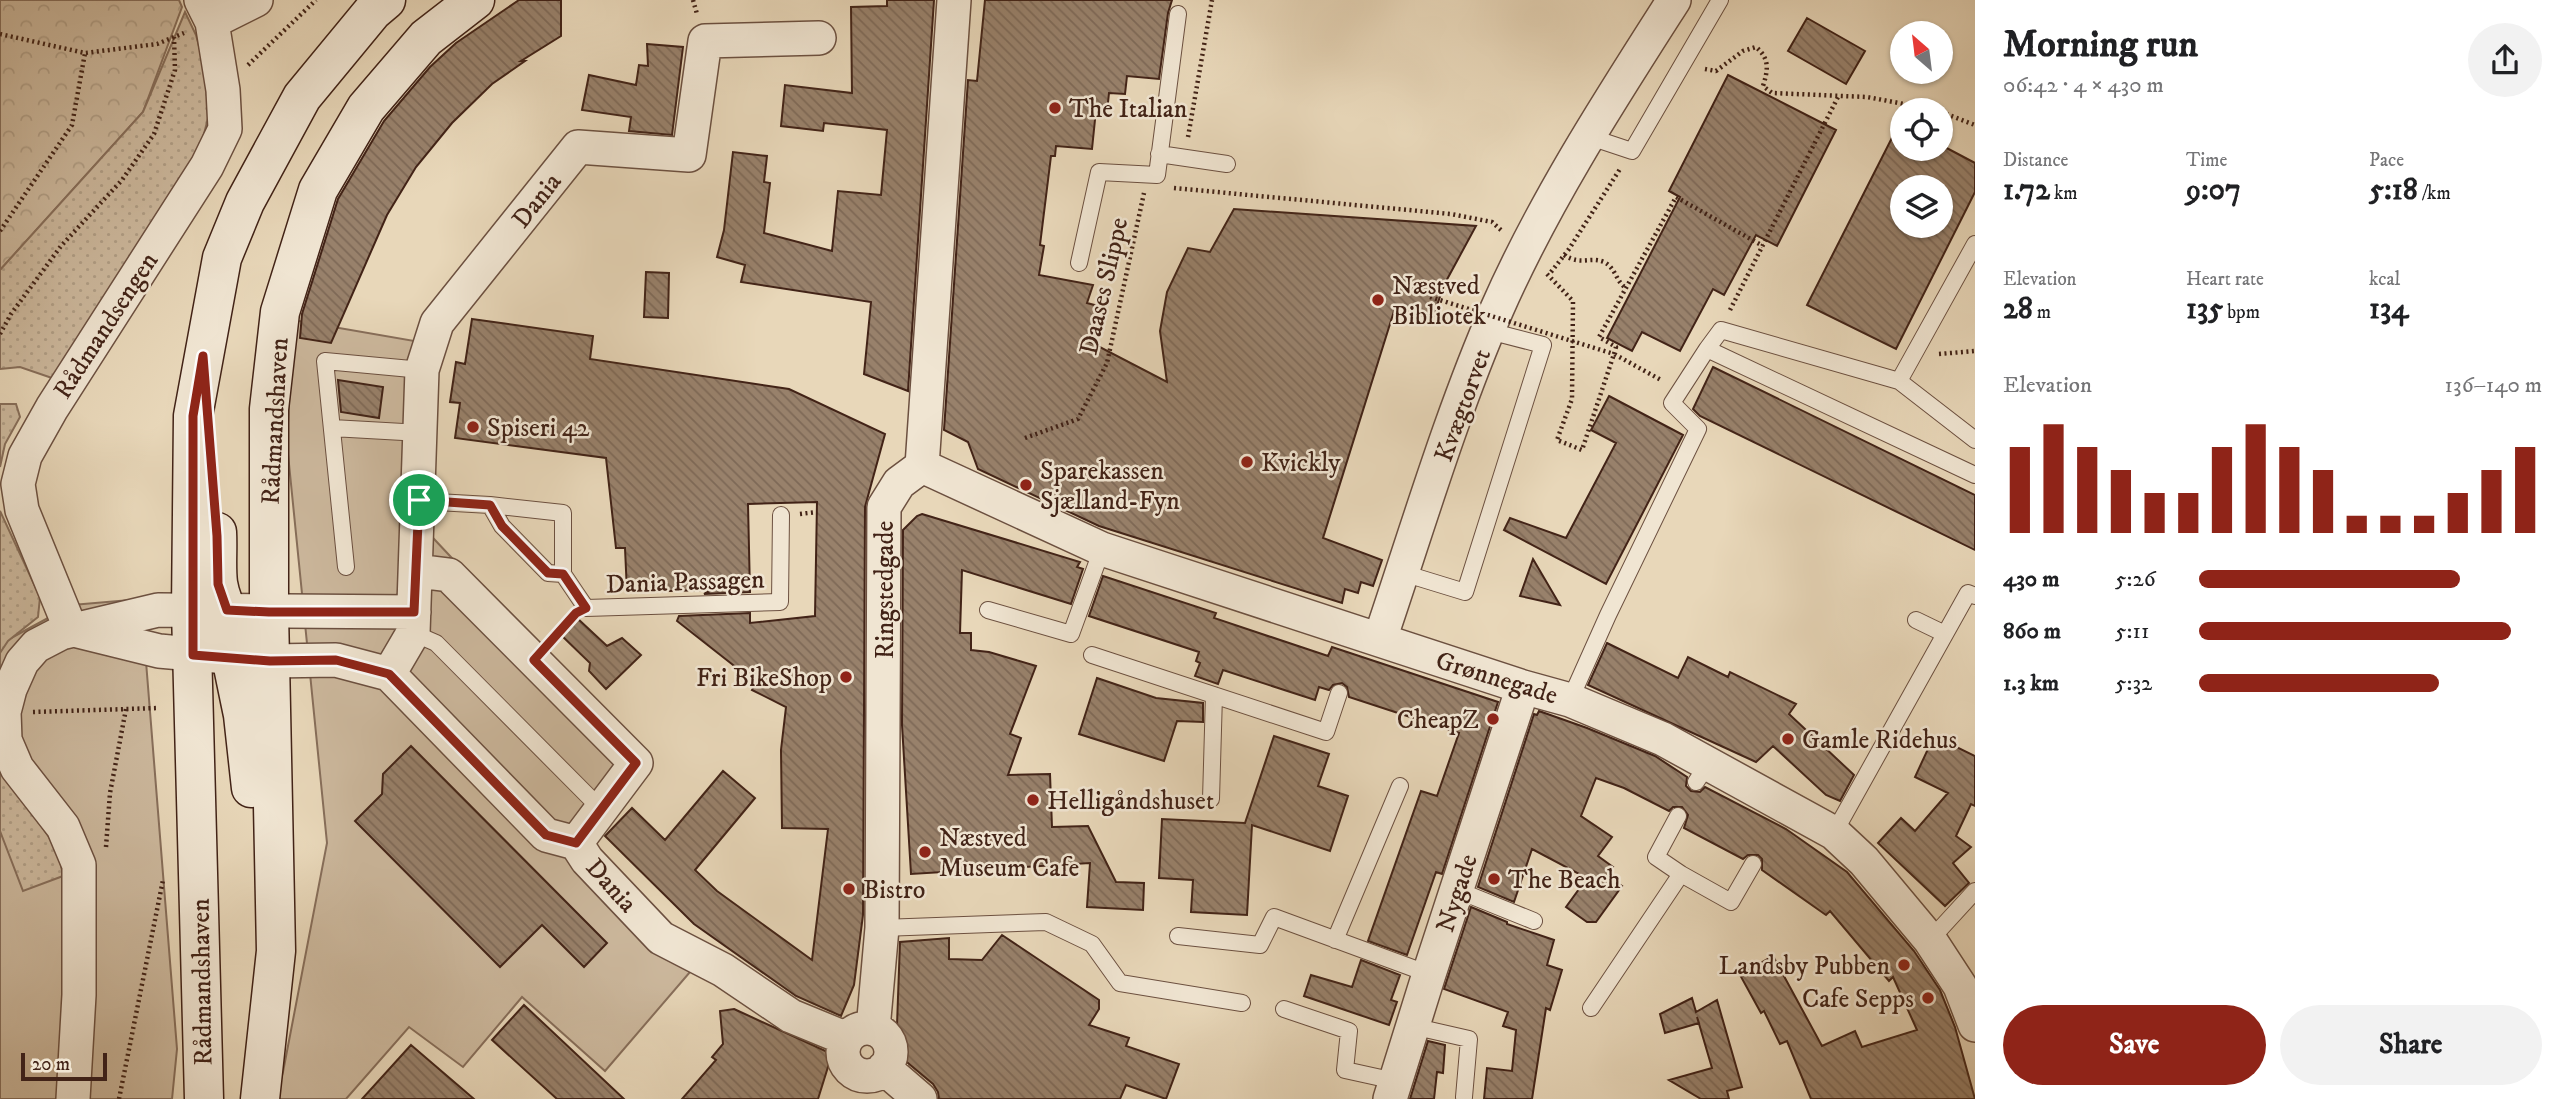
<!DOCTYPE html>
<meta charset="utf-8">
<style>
body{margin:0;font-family:"IM FELL DW Pica",serif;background:#f2f2f2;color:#202124;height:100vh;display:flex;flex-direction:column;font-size:26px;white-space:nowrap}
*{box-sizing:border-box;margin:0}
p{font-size:23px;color:#757577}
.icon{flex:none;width:38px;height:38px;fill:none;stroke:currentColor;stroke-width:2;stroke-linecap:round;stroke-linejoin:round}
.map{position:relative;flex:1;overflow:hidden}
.details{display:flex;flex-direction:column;background:#fff;width:595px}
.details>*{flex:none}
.needle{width:46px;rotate:332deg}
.fabs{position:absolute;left:1890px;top:21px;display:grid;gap:14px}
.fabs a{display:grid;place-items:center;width:63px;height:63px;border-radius:50%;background:#fff;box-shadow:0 2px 5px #0004;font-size:35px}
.scale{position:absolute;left:21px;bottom:18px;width:86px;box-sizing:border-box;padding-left:7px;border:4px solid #422317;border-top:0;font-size:19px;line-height:24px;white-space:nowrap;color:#422317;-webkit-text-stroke:5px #f0e5d2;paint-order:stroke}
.pin{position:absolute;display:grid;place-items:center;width:60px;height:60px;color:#fff;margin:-30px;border:4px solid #fff;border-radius:50%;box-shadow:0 2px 7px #0007}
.round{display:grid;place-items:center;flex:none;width:74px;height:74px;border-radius:37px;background:#f2f2f2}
.head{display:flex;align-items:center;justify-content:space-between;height:119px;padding:0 28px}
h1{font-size:38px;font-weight:700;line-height:52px}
.figures{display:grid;grid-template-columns:repeat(3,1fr);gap:10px;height:119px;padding:7px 28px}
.figures div{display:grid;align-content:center}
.figures b{font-size:30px;font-weight:700}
.figures small{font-size:19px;font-weight:400}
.figures p{font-size:19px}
.chart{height:196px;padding:14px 28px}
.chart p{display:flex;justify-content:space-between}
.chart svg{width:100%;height:126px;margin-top:7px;stroke:#8f2418;stroke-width:6}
.primary-button{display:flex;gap:14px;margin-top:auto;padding:14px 28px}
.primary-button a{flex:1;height:80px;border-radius:42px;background:#8f2418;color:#fff;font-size:28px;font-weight:700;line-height:80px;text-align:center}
.primary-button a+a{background:#f2f2f2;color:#202124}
ul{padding:0 28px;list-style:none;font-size:23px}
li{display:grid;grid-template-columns:112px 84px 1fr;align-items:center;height:52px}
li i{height:18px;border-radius:9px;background:#8f2418}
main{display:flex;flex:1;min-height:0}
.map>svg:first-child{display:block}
.grass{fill:#ccb89d;stroke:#876e5a;stroke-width:2}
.forest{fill:url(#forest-crowns);stroke:#876e5a;stroke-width:2}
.park{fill:url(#park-dots);stroke:#876e5a;stroke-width:2}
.building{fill:url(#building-back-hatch);stroke:#422317;stroke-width:2;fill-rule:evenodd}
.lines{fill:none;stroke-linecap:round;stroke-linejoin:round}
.lane-casing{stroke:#6c5040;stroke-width:18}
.street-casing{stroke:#6c5040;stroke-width:36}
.secondary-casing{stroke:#422317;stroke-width:41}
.path{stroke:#422317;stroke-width:4.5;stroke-dasharray:2 3.5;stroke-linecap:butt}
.lane{stroke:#f0e5d2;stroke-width:16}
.street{stroke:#f0e5d2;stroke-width:33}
.secondary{stroke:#f0e5d2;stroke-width:38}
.path-bridge{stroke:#422317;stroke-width:4.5;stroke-dasharray:2 3.5;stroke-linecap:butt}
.route-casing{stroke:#fff;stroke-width:14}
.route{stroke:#8f2418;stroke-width:9}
.poi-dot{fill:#8f2418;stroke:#f0e5d2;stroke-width:2.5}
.labels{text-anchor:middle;stroke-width:5;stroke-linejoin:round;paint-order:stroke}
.poi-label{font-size:26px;fill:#422317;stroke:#f0e5d2;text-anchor:start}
.street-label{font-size:26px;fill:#422317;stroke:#f0e5d2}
</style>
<main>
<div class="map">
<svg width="1975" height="1099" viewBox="0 0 1975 1099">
<defs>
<pattern id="forest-crowns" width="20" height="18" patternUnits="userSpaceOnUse" patternTransform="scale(1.75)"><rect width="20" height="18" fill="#ccb89d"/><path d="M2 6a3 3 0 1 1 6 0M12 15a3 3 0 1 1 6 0" fill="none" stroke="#b09e86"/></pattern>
<pattern id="park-dots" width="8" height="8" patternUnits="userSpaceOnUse" patternTransform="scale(1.75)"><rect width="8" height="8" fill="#ccb89d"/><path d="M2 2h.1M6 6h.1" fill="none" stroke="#b09e86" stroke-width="1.8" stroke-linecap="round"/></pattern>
<pattern id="building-back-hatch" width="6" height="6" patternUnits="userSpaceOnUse" patternTransform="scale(1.75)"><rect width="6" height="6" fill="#98816b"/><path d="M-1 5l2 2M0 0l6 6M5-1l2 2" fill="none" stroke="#7e6957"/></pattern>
</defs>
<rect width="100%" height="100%" fill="#e8d7b9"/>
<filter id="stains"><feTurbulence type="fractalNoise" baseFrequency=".00286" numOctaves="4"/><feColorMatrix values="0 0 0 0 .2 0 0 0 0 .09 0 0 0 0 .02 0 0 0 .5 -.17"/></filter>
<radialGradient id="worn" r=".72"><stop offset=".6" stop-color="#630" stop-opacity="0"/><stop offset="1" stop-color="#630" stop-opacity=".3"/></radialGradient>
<path class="grass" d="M 293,320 L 426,343 L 420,524 L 556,669 L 642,755 L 573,839 L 702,958 L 605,1071 L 522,997 L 463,1067 L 409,1027 L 346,1099 L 275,1099 L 283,1072 L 327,843 L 287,444 Z
M 141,599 L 177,1049 L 172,1099 L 0,1099 L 0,644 L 72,605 Z"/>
<path class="forest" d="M 0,0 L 179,0 L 182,7 L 143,112 L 0,270 Z"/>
<path class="park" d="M 185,12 L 196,35 L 213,99 L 197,161 L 52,378 L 20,367 L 0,369 L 0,270 L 143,112 Z
M 0,404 L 16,404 L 20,417 L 5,444 L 0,467 Z
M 0,511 L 40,597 L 38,617 L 8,641 L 0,653 Z
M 0,767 L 58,850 L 63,876 L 23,891 L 0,831 Z"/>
<path class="building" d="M 519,0 L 561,0 L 561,36 L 521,61 L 525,61 L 492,84 L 452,123 L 416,167 L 387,215 L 331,343 L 300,338 L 302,314 L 338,199 L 384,121 L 430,67 L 456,43 Z
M 887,0 L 934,0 L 908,391 L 864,374 L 871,302 L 741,282 L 745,265 L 717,257 L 724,230 L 733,152 L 767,156 L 764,182 L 770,183 L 764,233 L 832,251 L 838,191 L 881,195 L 887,130 L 824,123 L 823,131 L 781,126 L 785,85 L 852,93 L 851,7 L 887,6 Z
M 985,0 L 1172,0 L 1168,13 L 1159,79 L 1127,76 L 1125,94 L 1109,93 L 1107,112 L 1096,110 L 1092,149 L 1056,146 L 1055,156 L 1051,156 L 1040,245 L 1044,246 L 1039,275 L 1093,285 L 1087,303 L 1102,307 L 1090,342 L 1167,382 L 1160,331 L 1167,292 L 1188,248 L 1210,252 L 1234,209 L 1476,226 L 1444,285 L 1432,320 L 1395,308 L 1323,538 L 1382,560 L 1373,586 L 1361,582 L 1358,593 L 1345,589 L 1342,603 L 1099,526 L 978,469 L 968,442 L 944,430 L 968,80 L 977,81 Z
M 1807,18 L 1865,51 L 1846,84 L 1788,51 Z
M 647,44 L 683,47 L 672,135 L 629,131 L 631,117 L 582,110 L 589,75 L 636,85 L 639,65 L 648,66 Z
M 1728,75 L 1836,130 L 1777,246 L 1756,235 L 1724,295 L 1713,289 L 1680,351 L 1642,332 L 1632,351 L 1607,338 L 1680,197 L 1669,191 Z
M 1899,124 L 1902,126 L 1902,149 L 1941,149 L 1941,145 L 1975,163 L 1975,192 L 1896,349 L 1807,305 ZM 1902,187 L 1941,187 L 1941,226 L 1902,226 Z
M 646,272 L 669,273 L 668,318 L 644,317 Z
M 472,319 L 593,336 L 590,359 L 789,389 L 885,434 L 865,507 L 863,915 L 854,985 L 841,1016 L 796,996 L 694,924 L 605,836 L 632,808 L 665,840 L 723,771 L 755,798 L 695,870 L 717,891 L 812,960 L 828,829 L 782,828 L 781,750 L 786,707 L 752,690 L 756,683 L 677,621 L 679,616 L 750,613 L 750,623 L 815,616 L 817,502 L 748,504 L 750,592 L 704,594 L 712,590 L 627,592 L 625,548 L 616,548 L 606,458 L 455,438 L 460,403 L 450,402 L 456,362 L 465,364 Z
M 1713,367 L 1975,495 L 1975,550 L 1700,416 L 1693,409 Z
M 338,380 L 383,387 L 379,418 L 341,412 Z
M 1609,396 L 1683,435 L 1606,584 L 1504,530 L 1510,518 L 1566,538 L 1616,443 L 1591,430 Z
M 922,514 L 1080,562 L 1077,567 L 1083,569 L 1071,604 L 962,570 L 960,633 L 971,633 L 971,650 L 989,652 L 1036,666 L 1010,734 L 1021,738 L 1008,775 L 1050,774 L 1052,827 L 1088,826 L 1116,882 L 1144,883 L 1143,910 L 1087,907 L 1090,863 L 911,874 L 902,725 L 903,530 L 917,516 Z
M 1533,559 L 1560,605 L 1520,596 Z
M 1103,576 L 1216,613 L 1214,618 L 1328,656 L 1332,647 L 1498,702 L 1442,874 L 1436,872 L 1407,955 L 1368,941 L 1421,791 L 1437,796 L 1459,733 L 1349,697 L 1347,687 L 1342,683 L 1333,685 L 1329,690 L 1319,687 L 1315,700 L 1223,670 L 1218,684 L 1195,676 L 1200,663 L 1196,661 L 1199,652 L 1089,616 Z
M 577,618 L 607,646 L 622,638 L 641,655 L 606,689 L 589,671 L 590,663 L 561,635 Z
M 1607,643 L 1678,678 L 1688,657 L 1728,677 L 1730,672 L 1796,704 L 1789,714 L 1854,775 L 1840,801 L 1826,795 L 1773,746 L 1756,762 L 1588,685 Z
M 1097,678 L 1156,698 L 1203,703 L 1203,722 L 1177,721 L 1164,761 L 1079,734 Z
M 1539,711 L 1587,728 L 1655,756 L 1687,777 L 1686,786 L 1691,791 L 1700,792 L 1705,787 L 1786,829 L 1847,872 L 1914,951 L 1940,990 L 1955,1027 L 1975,1099 L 1811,1099 L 1787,1041 L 1780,1044 L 1764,1011 L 1761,1013 L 1740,975 L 1773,956 L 1822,1046 L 1855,1031 L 1862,1047 L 1917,1030 L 1893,977 L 1889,981 L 1830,911 L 1826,915 L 1762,870 L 1762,859 L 1758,855 L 1748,855 L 1743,859 L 1684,828 L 1688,815 L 1682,807 L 1673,807 L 1669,811 L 1624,788 L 1596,778 L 1581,816 L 1612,837 L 1598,856 L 1613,867 L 1607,876 L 1622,886 L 1596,922 L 1587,922 L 1566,907 L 1587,878 L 1532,849 L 1514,902 L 1478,887 L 1534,714 L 1537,715 Z
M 1274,736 L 1329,754 L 1318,786 L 1348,796 L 1330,851 L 1252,825 L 1247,915 L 1191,912 L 1193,880 L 1159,878 L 1162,819 L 1245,823 Z
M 1934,736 L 1975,756 L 1975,806 L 1971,804 L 1956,836 L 1971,847 L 1953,863 L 1969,883 L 1945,906 L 1878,843 L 1901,818 L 1915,831 L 1948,793 L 1915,777 Z
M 411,746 L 607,943 L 584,967 L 542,925 L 500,967 L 355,821 L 382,794 L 383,774 Z
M 1471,907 L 1507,922 L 1507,924 L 1554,940 L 1547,965 L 1562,970 L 1550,1010 L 1546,1008 L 1532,1099 L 1484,1099 L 1487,1068 L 1512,1071 L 1516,1030 L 1503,1026 L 1508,1012 L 1444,989 Z
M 1002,935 L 1099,1000 L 1099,1009 L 1089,1025 L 1129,1038 L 1126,1046 L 1179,1064 L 1166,1099 L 1126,1085 L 1120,1099 L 939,1099 L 938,1092 L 933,1084 L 896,1053 L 900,942 L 949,938 L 949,959 L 982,960 Z
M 1361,960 L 1400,975 L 1391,1000 L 1397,1002 L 1389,1025 L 1304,996 L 1311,975 L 1352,987 Z
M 1692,998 L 1696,1012 L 1717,1000 L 1742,1087 L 1727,1091 L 1729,1099 L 1701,1099 L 1669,1080 L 1712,1068 L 1697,1017 L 1699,1023 L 1665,1033 L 1660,1014 Z
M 524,1005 L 624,1099 L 557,1099 L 492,1040 Z
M 734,1009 L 832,1054 L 818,1099 L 682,1099 L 716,1060 L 712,1057 L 723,1044 L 720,1011 Z
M 1428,1041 L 1445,1045 L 1443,1073 L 1437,1072 L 1434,1099 L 1410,1099 Z
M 411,1045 L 474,1099 L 362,1099 Z"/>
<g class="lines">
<defs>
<path id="lane" d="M 1587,136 L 1632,151 L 1720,0
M 1159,154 L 1227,164
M 1079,263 L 1099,172 L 1157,175 L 1178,14
M 1707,349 L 1721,330 L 1899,381 L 1975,440
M 1899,381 L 1975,244
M 332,428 L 421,433
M 419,501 L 490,505 L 563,513 L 563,574 L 548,573 L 502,526 L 490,505
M 346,567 L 325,361 L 422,370
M 1403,573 L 1465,592 L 1543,345 L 1489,331
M 563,574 L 586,608 L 780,602 L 781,515
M 988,610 L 1071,634 L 1102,549
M 1916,620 L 1945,634
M 413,633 L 436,643 L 601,809
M 1092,655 L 1326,732 L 1339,693
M 1570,700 L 1608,615 L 1698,429 L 1672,403 L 1707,349 L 1975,475
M 1696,782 L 1708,764
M 1211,799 L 1214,695
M 1678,816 L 1656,857 L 1681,874 L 1731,902 L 1753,864
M 1834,833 L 1968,593 L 1975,596
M 1457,890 L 1534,921
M 882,928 L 1046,922 L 1092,944 L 1120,983 L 1242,1003
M 1178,936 L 1260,945 L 1274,917 L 1429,974
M 1335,940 L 1400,786
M 1930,940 L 1975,891
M 1591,1008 L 1681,874
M 1284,1009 L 1349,1031 L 1345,1070 L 1395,1081
M 1412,1026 L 1469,1039 L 1464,1097"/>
<path id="street" d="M 212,22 L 256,0
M 922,466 L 1102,549 L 1523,687 L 1570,700 L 1663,739 L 1834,833 L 1864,861 L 1930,940 L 1960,986 L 1975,1025
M 417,571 L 449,575 L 636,763 L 576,843
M 71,630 L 22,510 L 18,484 L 25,456 L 52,408 L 207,166 L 225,129 L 223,90 L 212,22 L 201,0
M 78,631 L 159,651 L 270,661 L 336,660 L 389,674 L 546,835 L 576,843
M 1380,639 C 1417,530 1451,414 1497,309 C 1545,200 1610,100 1674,0
M 389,674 L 413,633 L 422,370 L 437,323 L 578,147 L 689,155 L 705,41 L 819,38
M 576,843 L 587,860 L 661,938 L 723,970 L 791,1016 L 847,1039
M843 1052a24 24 0 1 1 48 0a24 24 0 1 1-48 0Z
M 873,1029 L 882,928 L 884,507 L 899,483 L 922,466 L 954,0
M 884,1068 L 920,1099
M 73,1099 L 79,995 L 79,865 L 63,827 L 17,768 L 5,740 L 4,712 L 10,689 L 22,662 L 36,646 L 61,633 L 158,610 L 414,612
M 1390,1099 L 1429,974 L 1523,687"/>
<path id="secondary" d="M 217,532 C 218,549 216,567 218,583 C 222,607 237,631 254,646
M 191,610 L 217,635 L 231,657 L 243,715 L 251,788
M 204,1099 L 191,610 L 193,416 L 222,258 L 245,202 L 302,97 L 373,11 L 386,0
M 260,1099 L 276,951 L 269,612 L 269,409 L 280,312 L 318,190 L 366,108 L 426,38 L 475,0"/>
</defs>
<use href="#lane" class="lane-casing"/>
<use href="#street" class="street-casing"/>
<use href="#secondary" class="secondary-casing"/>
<path class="path" d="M 693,0 L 697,14
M 0,34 L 85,53 L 157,44 L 184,33
M 248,65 L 316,0
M 1705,69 L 1716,71 L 1743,51 L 1756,47 C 1770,59 1768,70 1763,86 L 1772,93 L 1867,97 L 1936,110
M 1941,112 L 1975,125
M 1188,137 L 1212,0
M 1174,188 L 1451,214 L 1492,222 L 1502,231
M 0,231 L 72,125 L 85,53
M 1564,255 C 1582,266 1589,256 1604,262 C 1616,268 1616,282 1626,288
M 1551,272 L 1569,249 L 1620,169
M 1547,274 L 1573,301 L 1572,399 L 1557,440 L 1582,450 L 1614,354 L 1661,380
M 1730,310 L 1839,95
M 0,334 L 11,314 L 61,246 L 122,180 L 154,134 L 175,70 L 174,37
M 1614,354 L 1616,347 L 1599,337 L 1676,197 L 1763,246
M 1939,354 L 1975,351
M 1025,438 L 1078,419 L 1107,363 L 1144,193
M 800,514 L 817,512
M 554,638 L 569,621
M 33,712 L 159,708
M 106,847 L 110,793 L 126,709
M 119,1099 L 163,880"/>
<use href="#lane" class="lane"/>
<use href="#street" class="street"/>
<use href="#secondary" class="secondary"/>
<path class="path-bridge" d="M 1430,297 L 1614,354"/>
</g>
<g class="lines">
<defs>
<path id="route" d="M 203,356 L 217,536 L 218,584 L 227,610 L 269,612 L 414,612 L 419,500 L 490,505 L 502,526 L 548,573 L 563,574 L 586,608 L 576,613 L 534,660 L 636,763 L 576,843 L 546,835 L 389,674 L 336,660 L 270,661 L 193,655 L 193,416 Z"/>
</defs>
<use href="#route" class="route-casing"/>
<use href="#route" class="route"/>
</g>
<g class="poi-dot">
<circle cx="1055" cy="108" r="7"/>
<circle cx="1378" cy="300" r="7"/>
<circle cx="473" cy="427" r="7"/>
<circle cx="1247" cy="462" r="7"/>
<circle cx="1026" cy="485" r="7"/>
<circle cx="846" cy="677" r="7"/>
<circle cx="1493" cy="719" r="7"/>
<circle cx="1788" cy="739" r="7"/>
<circle cx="1033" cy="800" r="7"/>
<circle cx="925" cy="852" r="7"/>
<circle cx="1494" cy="879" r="7"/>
<circle cx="849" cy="889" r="7"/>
<circle cx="1904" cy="965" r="7"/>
<circle cx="1928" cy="998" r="7"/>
</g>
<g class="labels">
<g class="poi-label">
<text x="1069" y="117">The Italian</text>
<text x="1392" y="294">Næstved<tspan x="1392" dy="30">Bibliotek</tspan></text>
<text x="487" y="436">Spiseri 42</text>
<text x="1261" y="471">Kvickly</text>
<text x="1040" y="479">Sparekassen<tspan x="1040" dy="30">Sjælland-Fyn</tspan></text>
<text x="832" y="686" text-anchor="end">Fri BikeShop</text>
<text x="1479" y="728" text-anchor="end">CheapZ</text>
<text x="1802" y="748">Gamle Ridehus</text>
<text x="1047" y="809">Helligåndshuset</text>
<text x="939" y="846">Næstved<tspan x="939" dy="30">Museum Cafe</tspan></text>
<text x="1508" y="888">The Beach</text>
<text x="863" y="898">Bistro</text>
<text x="1890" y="974" text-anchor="end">Landsby Pubben</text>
<text x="1914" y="1007" text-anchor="end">Cafe Sepps</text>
</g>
<g class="street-label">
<text transform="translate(536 200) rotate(-52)" y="9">Dania</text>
<text transform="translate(1103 286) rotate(-77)" y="9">Daases Slippe</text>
<text transform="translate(105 325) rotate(-57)" y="9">Rådmandsengen</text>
<text transform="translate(1462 405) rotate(-70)" y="9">Kvægtorvet</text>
<text transform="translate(274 421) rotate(-87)" y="9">Rådmandshaven</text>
<text transform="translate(685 581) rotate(-2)" y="9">Dania Passagen</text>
<text transform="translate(884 590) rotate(-90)" y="9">Ringstedgade</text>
<text transform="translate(1497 677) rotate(17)" y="9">Grønnegade</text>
<text transform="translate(612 885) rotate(48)" y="9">Dania</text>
<text transform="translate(1456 893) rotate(-72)" y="9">Nygade</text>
<text transform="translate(201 982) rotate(-91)" y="9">Rådmandshaven</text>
</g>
</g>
<rect width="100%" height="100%" filter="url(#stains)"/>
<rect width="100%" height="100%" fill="url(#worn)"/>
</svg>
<div class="fabs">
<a><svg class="needle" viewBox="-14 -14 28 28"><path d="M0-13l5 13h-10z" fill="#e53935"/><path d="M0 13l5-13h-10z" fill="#757577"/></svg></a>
<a><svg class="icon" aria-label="locate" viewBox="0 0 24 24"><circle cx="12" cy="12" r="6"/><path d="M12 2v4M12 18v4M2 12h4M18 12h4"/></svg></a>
<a><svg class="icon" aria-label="layers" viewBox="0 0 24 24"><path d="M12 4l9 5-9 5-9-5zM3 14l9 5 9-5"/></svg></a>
</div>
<div class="scale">20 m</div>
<div class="pin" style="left:419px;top:500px;background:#1e9e55"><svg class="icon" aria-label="arrive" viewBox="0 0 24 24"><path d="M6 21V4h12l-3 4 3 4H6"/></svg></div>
</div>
<section class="details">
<div class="head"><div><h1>Morning run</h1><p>06:42 · 4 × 430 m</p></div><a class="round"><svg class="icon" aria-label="share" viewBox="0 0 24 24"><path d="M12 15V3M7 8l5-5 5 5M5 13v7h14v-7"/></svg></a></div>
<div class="figures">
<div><p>Distance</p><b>1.72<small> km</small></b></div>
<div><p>Time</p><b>9:07</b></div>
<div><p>Pace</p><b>5:18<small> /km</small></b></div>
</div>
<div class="figures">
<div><p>Elevation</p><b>28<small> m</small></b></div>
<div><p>Heart rate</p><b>135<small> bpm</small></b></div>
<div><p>kcal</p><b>134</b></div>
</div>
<div class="chart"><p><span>Elevation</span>136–140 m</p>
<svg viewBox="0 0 160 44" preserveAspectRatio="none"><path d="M5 44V14M15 44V6M25 44V14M35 44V22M45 44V30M55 44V30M65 44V14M75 44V6M85 44V14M95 44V22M105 44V38M115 44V38M125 44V38M135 44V30M145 44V22M155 44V14"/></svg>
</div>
<ul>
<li><b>430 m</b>5:26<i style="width:76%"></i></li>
<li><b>860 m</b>5:11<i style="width:91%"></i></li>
<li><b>1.3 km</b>5:32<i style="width:70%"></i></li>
</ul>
<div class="primary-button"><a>Save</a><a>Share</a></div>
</section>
</main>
